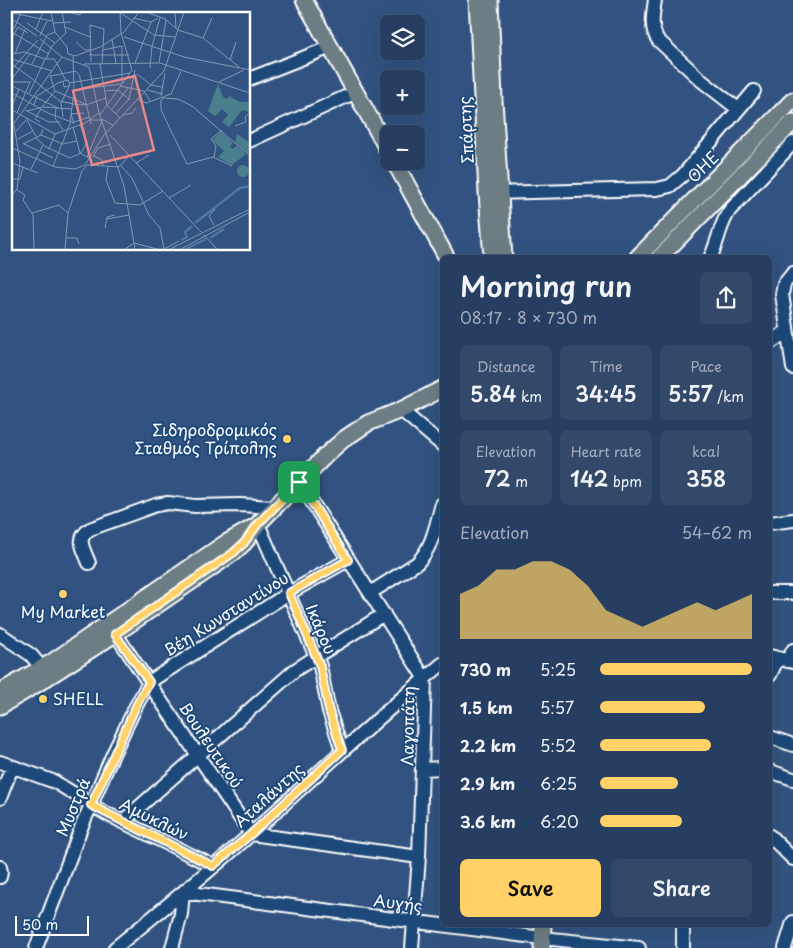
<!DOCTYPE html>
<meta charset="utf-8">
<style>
body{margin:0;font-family:"Playpen Sans",sans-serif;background:#32496a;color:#f1f3f6;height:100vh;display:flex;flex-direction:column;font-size:19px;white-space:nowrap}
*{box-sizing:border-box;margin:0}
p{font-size:16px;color:#a4aebd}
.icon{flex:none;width:28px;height:28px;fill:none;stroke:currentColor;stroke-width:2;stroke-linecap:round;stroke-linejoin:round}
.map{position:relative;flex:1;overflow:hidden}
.drawer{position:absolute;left:440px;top:255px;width:332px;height:672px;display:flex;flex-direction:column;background:#263e61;border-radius:8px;box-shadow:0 5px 20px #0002,0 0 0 1px #425776}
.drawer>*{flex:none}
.fabs{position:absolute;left:380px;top:15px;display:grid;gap:10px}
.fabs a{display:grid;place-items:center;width:45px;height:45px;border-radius:8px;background:#263e61;box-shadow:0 5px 20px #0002,0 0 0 1px #425776;font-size:25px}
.scale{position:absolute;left:15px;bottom:12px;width:74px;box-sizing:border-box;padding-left:5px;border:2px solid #fff;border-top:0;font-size:14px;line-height:18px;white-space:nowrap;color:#fff;-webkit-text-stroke:4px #1f4a7a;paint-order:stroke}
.pin{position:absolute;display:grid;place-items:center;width:42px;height:42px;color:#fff;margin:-21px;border-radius:10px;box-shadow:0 2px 8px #0006}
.round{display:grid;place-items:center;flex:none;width:52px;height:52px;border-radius:8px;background:#32496a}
.headline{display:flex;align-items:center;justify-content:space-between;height:85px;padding:0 20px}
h1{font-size:28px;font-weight:600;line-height:38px}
.metrics{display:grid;grid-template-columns:repeat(3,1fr);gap:8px;height:85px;padding:5px 20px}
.metrics div{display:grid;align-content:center;border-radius:8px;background:#32496a;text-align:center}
.metrics b{font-size:21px;font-weight:600}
.metrics small{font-size:14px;font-weight:400}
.metrics p{font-size:14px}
.chart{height:140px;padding:10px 20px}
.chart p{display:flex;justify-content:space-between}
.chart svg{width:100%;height:90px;margin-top:5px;fill:#ffd166;opacity:.7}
.cta{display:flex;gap:10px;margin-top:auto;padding:10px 20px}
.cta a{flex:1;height:58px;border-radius:8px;background:#ffd166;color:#111;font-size:20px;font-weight:600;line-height:58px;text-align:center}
.cta a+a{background:#32496a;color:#f1f3f6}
ul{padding:0 20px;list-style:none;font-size:16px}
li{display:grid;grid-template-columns:80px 60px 1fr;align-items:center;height:38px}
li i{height:12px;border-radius:6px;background:#ffd166}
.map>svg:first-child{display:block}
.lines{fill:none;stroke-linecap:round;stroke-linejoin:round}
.minor-casing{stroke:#fff;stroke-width:16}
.major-casing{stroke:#fff;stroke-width:19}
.minor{stroke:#1f4a7a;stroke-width:12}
.major{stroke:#6c7e84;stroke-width:15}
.route-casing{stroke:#fff;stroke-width:10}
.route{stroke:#ffd166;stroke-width:6}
.poi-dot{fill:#ffd166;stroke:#1f4a7a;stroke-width:2}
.labels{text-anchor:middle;stroke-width:4;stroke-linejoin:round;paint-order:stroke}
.street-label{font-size:16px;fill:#fff;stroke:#1f4a7a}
.poi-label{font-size:16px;fill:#fff;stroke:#1f4a7a;text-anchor:end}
.inset-river{fill:none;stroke:#4a77a5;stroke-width:2.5}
.inset-road{fill:none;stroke:#8498b3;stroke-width:1}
.view{fill:#e88989;fill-opacity:0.15;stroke:#e88989;stroke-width:2.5}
.inset-edge{fill:none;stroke:#fff;stroke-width:2.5}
</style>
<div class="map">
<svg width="793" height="948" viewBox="0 0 793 948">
<rect width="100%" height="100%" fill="#325381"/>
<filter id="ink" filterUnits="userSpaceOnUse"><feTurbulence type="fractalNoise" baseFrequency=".02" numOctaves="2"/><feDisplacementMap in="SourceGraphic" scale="10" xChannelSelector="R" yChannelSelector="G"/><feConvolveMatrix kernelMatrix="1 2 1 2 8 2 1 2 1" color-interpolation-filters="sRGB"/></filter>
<g filter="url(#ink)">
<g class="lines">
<defs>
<path id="minor" d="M 655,0 C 653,14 650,28 658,40 L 702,81 L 738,109
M 249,79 L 331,47
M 249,141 L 356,92
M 490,193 L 657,189 L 670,186 L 683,175 L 754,91
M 710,258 C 719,241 719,225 730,210 L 793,143
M 793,273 L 784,284 L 782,294 L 793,368
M 770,343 L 787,331
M 401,410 L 442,445
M 299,482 L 425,679 L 419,857 L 412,948
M 770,523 L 793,520
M 258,524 L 320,666 L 329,711 L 342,750
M 89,563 C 84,549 75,539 90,529 L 156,505 L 168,503 L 195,506 L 240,505 L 275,507
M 370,593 L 417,563 C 433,547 436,524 442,504
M 770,593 L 793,593
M 111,627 L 251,834 L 419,857
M 0,634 L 31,655 L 42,668
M 770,656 L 793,662
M 787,661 L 793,650
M 770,675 L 778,658
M 770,737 L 793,745
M 0,762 L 55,782 L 105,813 L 213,866
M 423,769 L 442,768
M 770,771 L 793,779
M 0,798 L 12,767
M 122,822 L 295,670 L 384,614
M 770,836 L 793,859
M 0,867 L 1,872 L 0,877
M 183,892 L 542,938 L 639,948
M 36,948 L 81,828 L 113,754 L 136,706 L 149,682 L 289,593 L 348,560
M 115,948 C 161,910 208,873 252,833 C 315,776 377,718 442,664
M 172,948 L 181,914 L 183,892
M 683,948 L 683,925
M 785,948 L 793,922"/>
<path id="major" d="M 304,0 L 389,152
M 477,0 L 487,193 L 492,258
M 490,0 L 494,100 L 504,258
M 394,161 L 447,258
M 637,258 L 793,100
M 659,258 L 793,122
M 0,692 L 52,662 L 224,544 L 252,528
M 0,706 L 37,684 L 115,634 L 233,553 L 244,543 L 258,524 L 327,454 L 344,439 L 368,423 L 401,410 L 442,389
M 542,948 L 543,925"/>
</defs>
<use href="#minor" class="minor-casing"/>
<use href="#major" class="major-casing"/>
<use href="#minor" class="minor"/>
<use href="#major" class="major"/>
</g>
</g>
<g class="lines" filter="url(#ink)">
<defs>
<path id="route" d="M 299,482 L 348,560 L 289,593 L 320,666 L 329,711 L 342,750 L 251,834 L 213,866 L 106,813 L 91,805 L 136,706 L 149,682 L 115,634 L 233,553 L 244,543 L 258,524 Z"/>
</defs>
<use href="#route" class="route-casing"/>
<use href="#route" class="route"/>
</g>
<g class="poi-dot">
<circle cx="287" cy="439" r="5"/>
<circle cx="63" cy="594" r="5"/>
<circle cx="43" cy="699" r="5"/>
</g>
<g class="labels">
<g class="street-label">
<text transform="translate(466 130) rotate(-93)" y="6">Σπάρτης</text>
<text transform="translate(703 167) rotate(-45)" y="6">ΟΗΕ</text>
<text transform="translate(226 614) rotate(-32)" y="6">Βέη Κωνσταντίνου</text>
<text transform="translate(321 629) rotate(67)" y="6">Ικάρου</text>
<text transform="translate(408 726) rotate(-89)" y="6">Λαγοπάτη</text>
<text transform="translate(211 745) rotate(56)" y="6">Βουλευτικού</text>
<text transform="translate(269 795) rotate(-42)" y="6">Αταλάντης</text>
<text transform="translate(73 807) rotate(-67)" y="6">Μυστρά</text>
<text transform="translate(154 819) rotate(26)" y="6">Αμυκλών</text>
<text transform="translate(398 903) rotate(7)" y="6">Αυγής</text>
</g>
<g class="poi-label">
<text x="277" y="436">Σιδηροδρομικός<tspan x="277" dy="18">Σταθμός Τρίπολης</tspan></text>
<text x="63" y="618" text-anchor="middle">My Market</text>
<text x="53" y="705" text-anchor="start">SHELL</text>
</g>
</g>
<g transform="translate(12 12)">
<rect width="238" height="238" fill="#325381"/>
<path d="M 206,72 L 211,85 L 215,87 L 217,84 L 228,90 L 237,90 L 237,100 L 230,98 L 217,115 L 210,110 L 216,103 L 210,97 L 203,104 L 196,99 ZM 209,120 L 221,131 L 218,134 L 220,137 L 225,134 L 234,142 L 220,153 L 206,145 L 212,139 L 200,128 ZM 225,122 L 237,130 L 236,142 L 223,130 ZM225 159a6 6 0 1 1 12 0a6 6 0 1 1-12 0Z" fill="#4a808e"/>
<path class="inset-river" d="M 183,211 L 228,176 L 238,174M 198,226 L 212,217M 169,228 L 175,225 L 173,220 L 180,214M 174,237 L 194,227"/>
<path class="inset-road" d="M 39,0 L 43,20 L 55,35 L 56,42M 56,0 L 68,3 L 70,0M 107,0 L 142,23 L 164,25M 108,0 L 109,21M 134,0 L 153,7 L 166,18 L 191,26 L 227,55M 163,0 L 164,16M 0,1 L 40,9M 121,6 L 139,10M 0,7 L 25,24M 15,11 L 43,31M 41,11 L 59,10M 53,15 L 78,25M 2,17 L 9,0M 24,17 L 31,0M 1,21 L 37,42M 28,24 L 35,9M 112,25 L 172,45 L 238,58M 0,26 L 6,15 L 16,21M 191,26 L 200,6M 28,27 L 50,45M 100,27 L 104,51M 64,30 L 73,38 L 78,38M 91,38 L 110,34M 0,42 L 13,40 L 33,47M 3,42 L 13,17M 56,42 L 63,44 L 88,35 L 112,20 L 127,0M 77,43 L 117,43M 50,45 L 77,55 L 87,101 L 112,174 L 123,237M 0,47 L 40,59M 34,47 L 40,34 L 54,21 L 50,0M 218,48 L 224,30M 79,50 L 78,13 L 92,17 L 90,52M 123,51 L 139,10 L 146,6M 147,51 L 154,8M 0,52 L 23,69 L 17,81M 20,52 L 35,23 L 43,20M 72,52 L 148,51 L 238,81M 88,52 L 95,93 L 108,106M 46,53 L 54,69M 138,56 L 140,34 L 148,6M 0,57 L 26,28M 67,62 L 79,112M 125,62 L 139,73 L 150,75M 38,63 L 43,79M 39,64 L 64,59 L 66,62M 0,67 L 18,42M 0,70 L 19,70M 207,70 L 232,58M 57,71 L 118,61M 110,71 L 110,34M 0,74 L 46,96 L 60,97M 108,74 L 132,79 L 138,89M 30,75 L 48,89 L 61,92M 30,75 L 23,69 L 33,47 L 42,47 L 46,53M 62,78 L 109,72M 135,78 L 151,82M 43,79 L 73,92M 92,79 L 106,78 L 118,88M 0,81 L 36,101 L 62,111M 149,84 L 153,61M 152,86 L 149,88 L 149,98 L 175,152 L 201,145 L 220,154M 152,86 L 166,87 L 180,94 L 238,144M 125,87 L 134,91 L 159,82 L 169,59M 61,92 L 74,93 L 94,86M 22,93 L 25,84 L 46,71 L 49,70 L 56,68 L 58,74 L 52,75 L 51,69M 0,94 L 7,77M 30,95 L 43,79M 44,96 L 43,106 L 51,118M 100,97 L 116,76M 0,98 L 43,122M 13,98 L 37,110 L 48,110M 15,99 L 31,95 L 46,96M 5,101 L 18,70M 104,101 L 117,87 L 123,58M 88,103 L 120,58 L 109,21M 111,103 L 120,101 L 124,96M 51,105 L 49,91 L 57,75M 15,108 L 26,128 L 34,135 L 58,146 L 69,141M 78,108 L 92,108 L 102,114M 28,110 L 23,107 L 29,97M 62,110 L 77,105M 62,112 L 59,102 L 72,101M 68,113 L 75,130 L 69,141M 0,114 L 50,45M 223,114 L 234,110 L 233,105 L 238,100M 61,115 L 68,141 L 77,146M 4,119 L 15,107M 43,122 L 73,111 L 87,101M 29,123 L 51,132 L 65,129M 98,123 L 189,220M 6,127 L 21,119M 11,132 L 29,123 L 31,117M 12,132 L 41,146M 0,136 L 43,155 L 63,157 L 73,153 L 92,123 L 152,59 L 172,0M 37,137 L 43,122M 82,144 L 90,148 L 91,154M 75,145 L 90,109M 81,145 L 86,136 L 99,132M 202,145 L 204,134 L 199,127 L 210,118M 0,151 L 26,161M 124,151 L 137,143M 41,154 L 58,112 L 62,78 L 61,44M 109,154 L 120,166 L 137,203 L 148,216 L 152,237M 96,155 L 94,168 L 103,191 L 128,193 L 151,179M 19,157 L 31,133M 0,167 L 8,167 L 11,155M 5,178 L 13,183 L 11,188 L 21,203 L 22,237M 0,183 L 5,177 L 8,150 L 2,113M 157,186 L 179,173M 20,201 L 47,193 L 56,201M 95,207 L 117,203M 202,213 L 197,204 L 203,197M 93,216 L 95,205 L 103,203M 192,223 L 205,237M 54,226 L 65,226 L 67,232M 53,237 L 56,201 L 70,159 L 75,153 L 107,155 L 117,144M 113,237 L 122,231 L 145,237M 152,237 L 167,229M 158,237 L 238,197M 169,237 L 238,200"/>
<path class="view" d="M 123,64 L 142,138 L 80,153 L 61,79 Z"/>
<rect width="238" height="238" class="inset-edge"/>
</g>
</svg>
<div class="fabs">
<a><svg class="icon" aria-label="layers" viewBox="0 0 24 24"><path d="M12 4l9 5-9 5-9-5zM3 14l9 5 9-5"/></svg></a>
<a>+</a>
<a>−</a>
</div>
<div class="scale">50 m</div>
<div class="pin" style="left:299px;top:482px;background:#1e9e55"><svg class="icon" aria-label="arrive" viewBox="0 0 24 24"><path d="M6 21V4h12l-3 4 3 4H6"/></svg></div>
<section class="drawer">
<div class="headline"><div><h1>Morning run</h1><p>08:17 · 8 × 730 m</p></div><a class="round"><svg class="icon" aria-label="share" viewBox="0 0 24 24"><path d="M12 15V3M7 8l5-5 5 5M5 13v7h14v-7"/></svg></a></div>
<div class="metrics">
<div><p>Distance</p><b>5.84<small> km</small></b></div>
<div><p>Time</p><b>34:45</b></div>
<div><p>Pace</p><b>5:57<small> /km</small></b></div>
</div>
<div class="metrics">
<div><p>Elevation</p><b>72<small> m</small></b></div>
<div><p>Heart rate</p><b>142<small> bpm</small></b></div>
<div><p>kcal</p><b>358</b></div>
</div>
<div class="chart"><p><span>Elevation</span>54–62 m</p>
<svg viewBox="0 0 160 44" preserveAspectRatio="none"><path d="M0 44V22L10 18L20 10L30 10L40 6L50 6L60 10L70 18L80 30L90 34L100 38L110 34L120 30L130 26L140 30L150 26L160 22V44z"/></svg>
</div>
<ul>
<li><b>730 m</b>5:25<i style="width:100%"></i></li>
<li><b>1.5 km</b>5:57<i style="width:69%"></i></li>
<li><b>2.2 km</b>5:52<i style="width:73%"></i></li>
<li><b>2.9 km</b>6:25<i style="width:51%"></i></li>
<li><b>3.6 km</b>6:20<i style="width:54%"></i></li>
</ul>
<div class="cta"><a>Save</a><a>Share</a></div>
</section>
</div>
